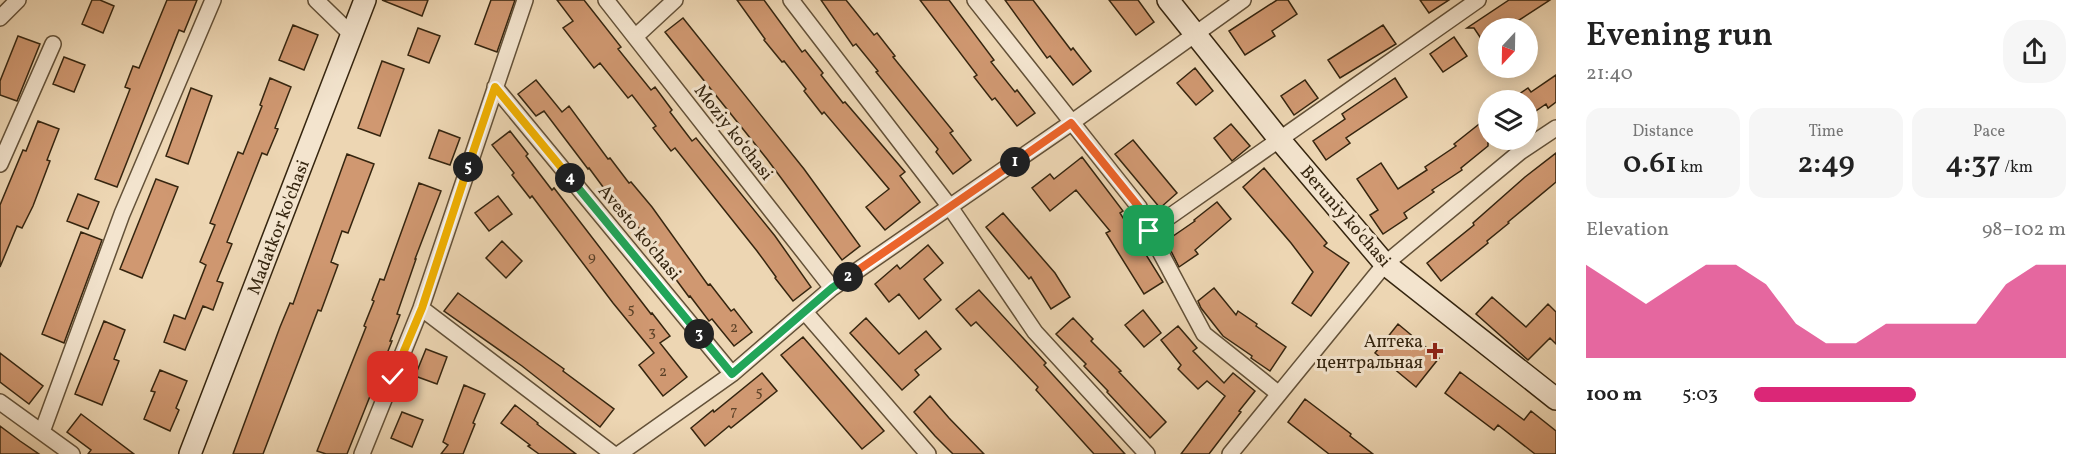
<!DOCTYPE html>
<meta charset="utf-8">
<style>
body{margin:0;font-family:Vollkorn,serif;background:#f6f6f6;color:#222;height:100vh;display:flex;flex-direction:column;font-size:22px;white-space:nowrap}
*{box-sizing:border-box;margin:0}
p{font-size:20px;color:#767676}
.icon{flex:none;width:33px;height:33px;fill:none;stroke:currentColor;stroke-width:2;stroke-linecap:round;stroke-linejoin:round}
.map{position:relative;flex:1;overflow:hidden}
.panel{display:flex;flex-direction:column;background:#fff;width:540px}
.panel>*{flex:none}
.needle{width:39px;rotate:202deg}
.fabs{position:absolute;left:1478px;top:18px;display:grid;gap:12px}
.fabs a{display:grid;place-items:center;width:60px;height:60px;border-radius:50%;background:#fff;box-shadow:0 3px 15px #0003;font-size:30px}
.pin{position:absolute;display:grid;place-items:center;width:51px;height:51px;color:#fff;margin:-26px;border-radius:12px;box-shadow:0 3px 9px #0006}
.km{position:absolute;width:30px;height:30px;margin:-15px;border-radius:50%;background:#222;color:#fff;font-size:16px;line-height:30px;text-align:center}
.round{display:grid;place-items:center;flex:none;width:63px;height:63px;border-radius:24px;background:#f6f6f6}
.head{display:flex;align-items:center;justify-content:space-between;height:102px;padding:0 30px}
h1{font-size:33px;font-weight:600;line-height:45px}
.stats{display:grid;grid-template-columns:repeat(3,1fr);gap:9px;height:102px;padding:6px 30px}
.stats div{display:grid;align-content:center;border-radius:15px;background:#f6f6f6;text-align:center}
.stats b{font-size:30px;font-weight:600}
.stats small{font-size:16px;font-weight:400}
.stats p{font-size:16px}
.chart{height:168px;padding:12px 30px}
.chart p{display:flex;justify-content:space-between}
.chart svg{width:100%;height:108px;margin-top:6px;fill:#db2777;opacity:.7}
ul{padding:0 30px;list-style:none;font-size:20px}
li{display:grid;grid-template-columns:96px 72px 1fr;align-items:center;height:45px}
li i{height:15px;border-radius:8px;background:#db2777}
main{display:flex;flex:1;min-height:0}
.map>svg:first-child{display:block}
.building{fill:#d09871;stroke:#35250f;stroke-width:1.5}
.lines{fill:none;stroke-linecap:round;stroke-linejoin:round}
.street-casing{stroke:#635138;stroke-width:18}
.secondary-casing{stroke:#35250f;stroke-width:24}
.street{stroke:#f3e4ce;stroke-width:15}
.secondary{stroke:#f3e4ce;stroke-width:21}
.split-1-casing{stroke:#fff;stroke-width:12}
.split-2-casing{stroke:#fff;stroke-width:12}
.split-3-casing{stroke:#fff;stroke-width:12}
.split-4-casing{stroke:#fff;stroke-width:12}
.split-5-casing{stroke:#fff;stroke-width:12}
.split-6-casing{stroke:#fff;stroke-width:12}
.split-1{stroke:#f0652b;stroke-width:8}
.split-2{stroke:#f0652b;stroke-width:8}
.split-3{stroke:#22a559;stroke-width:8}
.split-4{stroke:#22a559;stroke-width:8}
.split-5{stroke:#f5b400;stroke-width:8}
.split-6{stroke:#f5b400;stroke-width:8}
.poi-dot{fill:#8f2418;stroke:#f3e4ce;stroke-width:2}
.labels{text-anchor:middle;stroke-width:6;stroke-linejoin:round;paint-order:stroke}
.number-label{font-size:15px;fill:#5c4228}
.street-label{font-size:18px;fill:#35250f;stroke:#f3e4ce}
.poi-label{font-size:18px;fill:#35250f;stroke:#f3e4ce;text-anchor:end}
</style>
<main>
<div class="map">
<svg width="1556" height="454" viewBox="0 0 1556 454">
<rect width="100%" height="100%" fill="#edd6b3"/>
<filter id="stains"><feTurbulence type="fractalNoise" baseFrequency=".00333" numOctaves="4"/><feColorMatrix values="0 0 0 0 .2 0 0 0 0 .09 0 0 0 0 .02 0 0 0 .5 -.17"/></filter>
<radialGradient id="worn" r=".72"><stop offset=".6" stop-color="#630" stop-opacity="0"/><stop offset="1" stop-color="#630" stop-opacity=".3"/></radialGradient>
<path class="building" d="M 92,0 L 100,0 L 114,6 L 103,33 L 82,24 Z
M 167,0 L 197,0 L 184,32 L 179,30 L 117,187 L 95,179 L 130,89 L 125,87 L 133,66 L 139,68 Z
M 382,0 L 428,0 L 422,16 Z
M 491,0 L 515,0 L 497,52 L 475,44 Z
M 557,0 L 584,0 L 621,47 L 618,49 L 651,90 L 655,87 L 672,110 L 670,112 L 692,141 L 696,138 L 775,236 L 811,287 L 793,301 L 775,278 L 776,277 L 757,251 L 675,148 L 671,151 L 653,128 L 656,126 L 632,95 L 628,98 L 600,63 L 594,68 L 563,28 L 573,21 Z
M 737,0 L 764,0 L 802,52 L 805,50 L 823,73 L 821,75 L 843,103 L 845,102 L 905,172 L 900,176 L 920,202 L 885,230 L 866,207 L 889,189 L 824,112 L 822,114 L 804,91 L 806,89 L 784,61 L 782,62 L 764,40 L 765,39 Z
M 821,0 L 846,0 L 874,35 L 877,33 L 895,56 L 893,57 L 953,131 L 950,133 L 971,160 L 953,174 L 936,152 L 938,149 L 876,72 L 878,71 L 856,44 L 853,46 Z
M 920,0 L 949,0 L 994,60 L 991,62 L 1015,92 L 1017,90 L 1035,113 L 1017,126 L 995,98 L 992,100 L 974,77 L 977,75 Z
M 1005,0 L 1033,0 L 1071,50 L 1073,48 L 1091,71 L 1073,85 L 1050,56 L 1047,58 Z
M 1109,0 L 1138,0 L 1154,22 L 1136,35 Z
M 1277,0 L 1288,0 L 1297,14 L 1272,31 L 1275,36 L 1245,55 L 1229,31 Z
M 1420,0 L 1449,0 L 1429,13 Z
M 1509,0 L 1550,0 L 1507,28 L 1488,28 L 1488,49 L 1474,28 L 1467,28 Z
M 683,18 L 804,169 L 860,246 L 842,260 L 767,159 L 665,32 Z
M 293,25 L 318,35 L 304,70 L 279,60 Z
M 1383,25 L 1396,44 L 1340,78 L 1328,60 Z
M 418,28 L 440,36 L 429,63 L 408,55 Z
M 18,36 L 40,44 L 17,101 L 0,95 L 0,81 Z
M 1454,37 L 1467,56 L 1443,72 L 1430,54 Z
M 64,57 L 85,65 L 74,92 L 53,84 Z
M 382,61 L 404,69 L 380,136 L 358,128 Z
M 1195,68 L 1213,91 L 1196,105 L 1177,83 Z
M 1556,75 L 1556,102 L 1548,108 L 1546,104 L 1527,117 L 1527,100 L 1510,100 L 1528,88 L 1531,92 Z
M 270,78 L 291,87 L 275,128 L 278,129 L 267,155 L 262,153 L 227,242 L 232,244 L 217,281 L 223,283 L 213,310 L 203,306 L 185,350 L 164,342 L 174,315 L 185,319 L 206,265 L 200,262 L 215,225 L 210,223 L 238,152 L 243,154 L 262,106 L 260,105 Z
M 1395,78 L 1407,97 L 1346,138 L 1350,143 L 1326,160 L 1313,141 L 1345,119 L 1342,114 Z
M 536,80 L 562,112 L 569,106 L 608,159 L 610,158 L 629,183 L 631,182 L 652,207 L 708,285 L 710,284 L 731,311 L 734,309 L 752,332 L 734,346 L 712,319 L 709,321 L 690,296 L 689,297 L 652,247 L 653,246 L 611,193 L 609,195 L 589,168 L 588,169 L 544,111 L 536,116 L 518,94 Z
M 1305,80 L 1318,98 L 1294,115 L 1281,96 Z
M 191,88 L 212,96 L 188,164 L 166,156 Z
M 1488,117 L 1488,146 L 1461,168 L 1462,170 L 1432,190 L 1434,192 L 1404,213 L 1407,218 L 1383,234 L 1370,215 L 1378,210 L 1357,179 L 1381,163 L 1398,189 L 1427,170 L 1425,167 L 1456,146 L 1454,144 Z
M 38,121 L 59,129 L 47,160 L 50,161 L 33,206 L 22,228 L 17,226 L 0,267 L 0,205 L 23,150 L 26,151 Z
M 1231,124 L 1250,146 L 1232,161 L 1214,138 Z
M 439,130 L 460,138 L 450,165 L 429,158 Z
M 510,131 L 528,154 L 526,156 L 552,190 L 554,188 L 651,314 L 652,313 L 670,336 L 660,343 L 687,377 L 663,396 L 639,365 L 654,353 L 613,303 L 532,196 L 530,198 L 512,175 L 514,173 L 492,145 Z
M 1133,140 L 1177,193 L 1160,208 L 1115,154 Z
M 1556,153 L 1556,182 L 1508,222 L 1509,223 L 1487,241 L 1488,243 L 1441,281 L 1427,263 L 1474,225 L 1473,223 L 1525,177 Z
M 347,154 L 374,164 L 348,233 L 342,231 L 331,262 L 338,265 L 321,311 L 318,310 L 263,454 L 233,454 L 280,327 L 290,303 L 293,304 L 303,276 Z
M 1082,157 L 1123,211 L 1120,213 L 1163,282 L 1144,294 L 1106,233 L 1110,231 L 1076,190 L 1050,211 L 1032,188 L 1050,174 L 1054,179 Z
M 1264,168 L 1327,243 L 1324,246 L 1349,263 L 1311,316 L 1292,303 L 1313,272 L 1291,243 L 1243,187 Z
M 156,179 L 178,187 L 142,278 L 120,269 Z
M 419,183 L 441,191 L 415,259 L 416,259 L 397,314 L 400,315 L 390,341 L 392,341 L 347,454 L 326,454 L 317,451 L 366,327 L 364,326 L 374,301 L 372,300 L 380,279 L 384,280 Z
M 78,194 L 99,202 L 88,229 L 67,221 Z
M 498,196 L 512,214 L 489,231 L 475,213 Z
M 1217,202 L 1231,219 L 1195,250 L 1198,254 L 1179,267 L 1166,241 L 1195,221 L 1194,220 Z
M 1003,213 L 1055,273 L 1070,297 L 1051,309 L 1031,277 L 1029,279 L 986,227 Z
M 81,232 L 102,240 L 64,343 L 42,334 Z
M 502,241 L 522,261 L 506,278 L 486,258 Z
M 928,245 L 943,263 L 924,279 L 941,300 L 919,319 L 899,294 L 889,302 L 875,284 L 897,265 L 900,269 Z
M 1214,288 L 1236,315 L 1238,311 L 1257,324 L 1256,326 L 1286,347 L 1270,371 L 1251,358 L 1252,356 L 1223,336 L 1201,308 L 1198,301 Z
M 979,290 L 1046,363 L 1044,365 L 1125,454 L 1094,454 L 1036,390 L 1038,387 L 976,322 L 971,326 L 956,309 Z
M 458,293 L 564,369 L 563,371 L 614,409 L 600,427 L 522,366 L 444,311 Z
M 1492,297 L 1526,327 L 1548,304 L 1556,312 L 1556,344 L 1550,338 L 1528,360 L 1476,314 Z
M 1143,310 L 1161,333 L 1144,347 L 1125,325 Z
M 866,318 L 899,354 L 926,331 L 941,349 L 915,370 L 919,375 L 902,390 L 850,333 Z
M 1073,318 L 1093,339 L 1091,341 L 1121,371 L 1119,372 L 1166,422 L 1150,438 L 1107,392 L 1108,391 L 1084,366 L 1086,364 L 1056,334 Z
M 104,321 L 125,330 L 114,359 L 119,361 L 102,405 L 75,394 Z
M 1398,324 L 1439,358 L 1416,387 L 1375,353 Z
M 1178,326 L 1197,348 L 1193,351 L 1224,383 L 1233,373 L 1255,391 L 1239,411 L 1241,412 L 1209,454 L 1181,454 L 1225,396 L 1207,381 L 1198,389 L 1178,369 L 1181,365 L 1161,340 Z
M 803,337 L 884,431 L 862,449 L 781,355 Z
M 426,349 L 447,357 L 437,384 L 415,376 Z
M 0,353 L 43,386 L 29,404 L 0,382 Z
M 160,370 L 187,381 L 176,408 L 179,410 L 170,431 L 144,419 L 155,392 L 151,391 Z
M 1460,372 L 1524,420 L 1531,411 L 1556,431 L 1556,454 L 1535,454 L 1498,425 L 1494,430 L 1445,393 Z
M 762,373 L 777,391 L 731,428 L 729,426 L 705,446 L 691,428 L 713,410 L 714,412 Z
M 464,385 L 485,394 L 473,423 L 475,424 L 463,454 L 441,454 L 448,445 L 443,442 Z
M 930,396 L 949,418 L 984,454 L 953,454 L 935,436 L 914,412 Z
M 1305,399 L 1351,434 L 1350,436 L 1373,454 L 1329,454 L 1288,422 Z
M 515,405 L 538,423 L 537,424 L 576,454 L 539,454 L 528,446 L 530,445 L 501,423 Z
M 402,412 L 423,420 L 412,447 L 391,438 Z
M 81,414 L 101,429 L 134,454 L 88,454 L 91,450 L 67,432 Z
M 0,426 L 20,441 L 39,454 L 0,454 Z"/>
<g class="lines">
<defs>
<path id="street" d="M 316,0 L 352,35
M 606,0 L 832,288
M 791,0 L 950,207 L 1035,332 L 1147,454
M 975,0 L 1139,207 L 1149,231 L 1204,334 L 1279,394
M 0,18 L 18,0
M 635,37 L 675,0
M 495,87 L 732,374
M 0,164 L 53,44
M 1149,231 L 1478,0
M 421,308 L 613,454
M 805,312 L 928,454
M 0,402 L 72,454
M 42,432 L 122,214 L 213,0
M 362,454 L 421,308 L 525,0
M 619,454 L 732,374 L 832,288 L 1071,123 L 1243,0
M 1230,454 L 1385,264 L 1520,152 L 1556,128"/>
<path id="secondary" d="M 1168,0 L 1279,139 L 1385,264 L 1556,399
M 190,454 L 365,0"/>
</defs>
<use href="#street" class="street-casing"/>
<use href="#secondary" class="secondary-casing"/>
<use href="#street" class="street"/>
<use href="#secondary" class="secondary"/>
</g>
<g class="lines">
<defs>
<path id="split-1" d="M 1015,162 L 1071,123 L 1139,207 L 1149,231"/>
<path id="split-2" d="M 848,277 L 1015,162"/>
<path id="split-3" d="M 699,334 L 732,374 L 832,288 L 848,277"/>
<path id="split-4" d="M 570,178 L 699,334"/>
<path id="split-5" d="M 468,167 L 495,87 L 570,178"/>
<path id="split-6" d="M 393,377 L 422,308 L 468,167"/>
</defs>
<use href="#split-1" class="split-1-casing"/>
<use href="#split-2" class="split-2-casing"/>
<use href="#split-3" class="split-3-casing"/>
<use href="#split-4" class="split-4-casing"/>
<use href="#split-5" class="split-5-casing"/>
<use href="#split-6" class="split-6-casing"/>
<use href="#split-1" class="split-1"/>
<use href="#split-2" class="split-2"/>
<use href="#split-3" class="split-3"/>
<use href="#split-4" class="split-4"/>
<use href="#split-5" class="split-5"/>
<use href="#split-6" class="split-6"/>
</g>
<path class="poi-dot" d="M1432 342h6v6h6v6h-6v6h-6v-6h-6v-6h6z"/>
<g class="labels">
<g class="number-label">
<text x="592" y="261">9</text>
<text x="631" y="313">5</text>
<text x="734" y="332">2</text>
<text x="652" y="336">3</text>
<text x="663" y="376">2</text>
<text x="759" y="396">5</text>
<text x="734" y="415">7</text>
</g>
<g class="street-label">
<text transform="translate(734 132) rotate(52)" y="6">Moziy ko‘chasi</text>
<text transform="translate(1346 216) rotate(49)" y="6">Beruniy ko'chasi</text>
<text transform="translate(278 227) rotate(-69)" y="6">Madatkor ko'chasi</text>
<text transform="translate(640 232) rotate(50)" y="6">Avesto ko'chasi</text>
</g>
<g class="poi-label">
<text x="1423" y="347">Аптека<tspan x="1423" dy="21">центральная</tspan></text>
</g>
</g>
<rect width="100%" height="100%" filter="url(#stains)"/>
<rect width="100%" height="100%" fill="url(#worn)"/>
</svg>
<div class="fabs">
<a><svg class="needle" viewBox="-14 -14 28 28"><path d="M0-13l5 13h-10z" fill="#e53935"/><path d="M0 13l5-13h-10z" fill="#767676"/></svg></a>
<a><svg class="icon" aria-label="layers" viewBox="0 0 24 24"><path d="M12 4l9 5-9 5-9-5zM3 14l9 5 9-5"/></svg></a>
</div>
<div class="pin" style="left:1149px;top:231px;background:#1e9e55"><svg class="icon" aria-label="arrive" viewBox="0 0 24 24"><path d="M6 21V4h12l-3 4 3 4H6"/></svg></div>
<div class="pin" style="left:393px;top:377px;background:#d93025"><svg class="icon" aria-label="check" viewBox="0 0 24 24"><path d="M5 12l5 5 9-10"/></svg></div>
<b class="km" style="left:1015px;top:162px">1</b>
<b class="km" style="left:848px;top:277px">2</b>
<b class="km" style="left:699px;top:334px">3</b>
<b class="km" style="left:570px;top:178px">4</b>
<b class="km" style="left:468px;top:167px">5</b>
</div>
<section class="panel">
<div class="head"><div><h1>Evening run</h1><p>21:40</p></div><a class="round"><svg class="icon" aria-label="share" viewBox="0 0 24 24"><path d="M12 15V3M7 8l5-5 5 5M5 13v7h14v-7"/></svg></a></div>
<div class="stats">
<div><p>Distance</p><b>0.61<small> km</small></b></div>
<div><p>Time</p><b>2:49</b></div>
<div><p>Pace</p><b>4:37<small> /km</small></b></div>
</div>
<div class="chart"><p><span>Elevation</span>98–102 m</p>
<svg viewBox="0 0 160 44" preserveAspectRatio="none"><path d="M0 44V6L10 14L20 22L30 14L40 6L50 6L60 14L70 30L80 38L90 38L100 30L110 30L120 30L130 30L140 14L150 6L160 6V44z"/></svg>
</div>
<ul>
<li><b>100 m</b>5:03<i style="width:52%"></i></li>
</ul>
</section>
</main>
